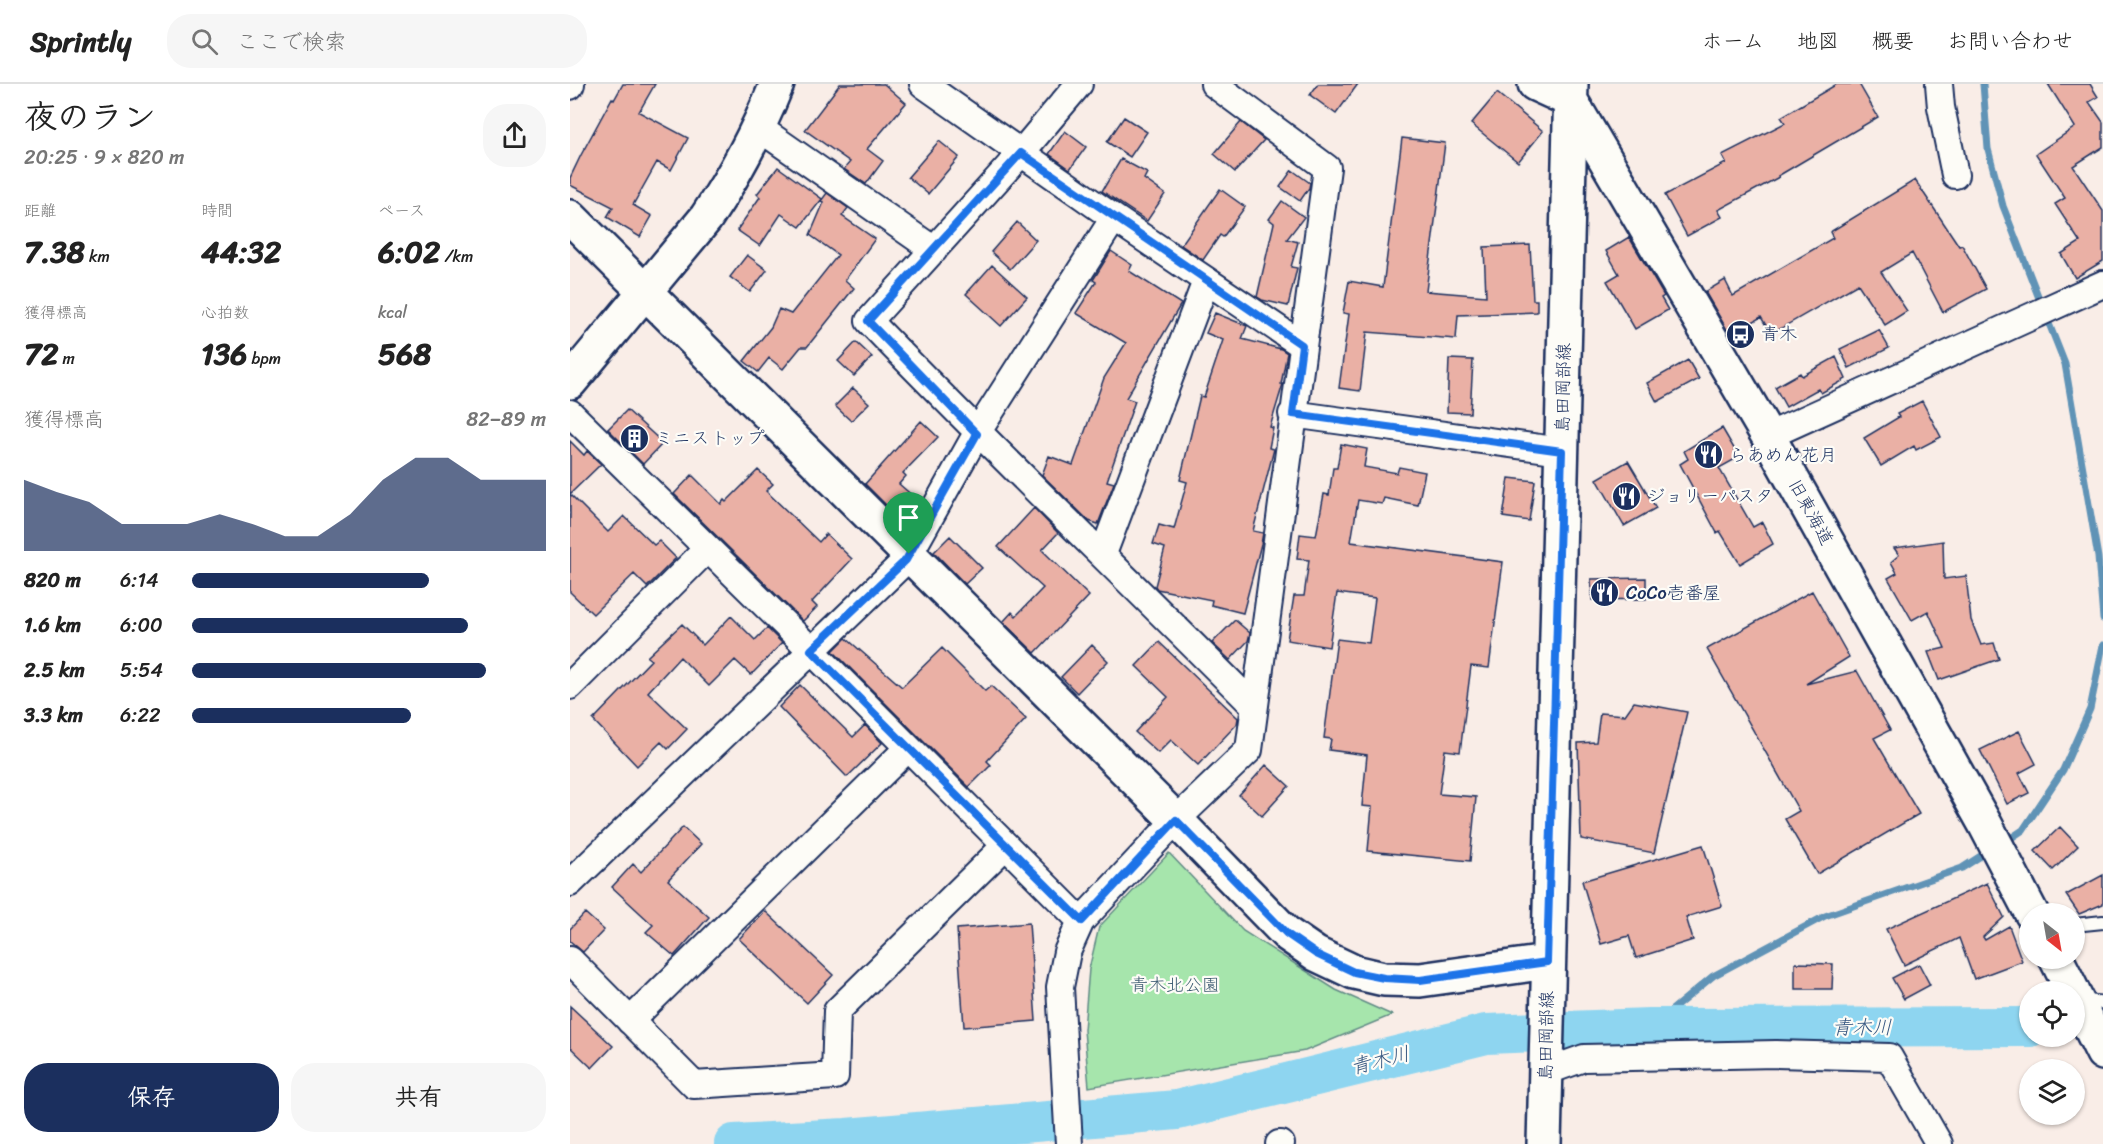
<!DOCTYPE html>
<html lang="ja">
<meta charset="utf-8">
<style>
body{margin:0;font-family:Sriracha,"Klee One",sans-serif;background:#f6f6f6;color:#222;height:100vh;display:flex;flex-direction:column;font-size:22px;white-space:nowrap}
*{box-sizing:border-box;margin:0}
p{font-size:20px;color:#767676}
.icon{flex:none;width:33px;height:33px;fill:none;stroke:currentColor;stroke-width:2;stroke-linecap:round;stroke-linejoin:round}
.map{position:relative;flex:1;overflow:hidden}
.panel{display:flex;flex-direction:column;background:#fff;width:570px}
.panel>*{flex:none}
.needle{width:39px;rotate:149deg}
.buttons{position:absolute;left:1449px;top:819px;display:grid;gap:12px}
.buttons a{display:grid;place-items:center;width:66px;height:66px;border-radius:50%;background:#fff;box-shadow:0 2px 4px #0004;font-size:30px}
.pin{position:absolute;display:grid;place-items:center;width:51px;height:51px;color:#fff;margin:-62px -26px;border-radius:50% 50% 50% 0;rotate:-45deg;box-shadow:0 0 6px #0007}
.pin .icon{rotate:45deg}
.round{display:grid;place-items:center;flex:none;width:63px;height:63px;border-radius:24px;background:#f6f6f6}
.summary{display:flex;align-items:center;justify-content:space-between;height:102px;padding:0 24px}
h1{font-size:33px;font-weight:800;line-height:45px}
.metrics{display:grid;grid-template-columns:repeat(3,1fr);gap:9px;height:102px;padding:6px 24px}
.metrics div{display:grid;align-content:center}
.metrics b{font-size:30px;font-weight:800}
.metrics small{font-size:16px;font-weight:400}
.metrics p{font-size:16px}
.chart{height:168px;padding:12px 24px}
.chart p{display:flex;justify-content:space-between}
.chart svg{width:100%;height:108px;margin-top:6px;fill:#1b2f5e;opacity:.7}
.action{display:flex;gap:12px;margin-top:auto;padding:12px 24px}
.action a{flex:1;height:69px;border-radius:24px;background:#1b2f5e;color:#fff;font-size:24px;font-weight:800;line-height:69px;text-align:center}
.action a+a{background:#f6f6f6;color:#222}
ul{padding:0 24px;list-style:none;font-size:20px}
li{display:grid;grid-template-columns:96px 72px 1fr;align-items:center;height:45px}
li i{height:15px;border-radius:8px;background:#1b2f5e}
header{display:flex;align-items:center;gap:36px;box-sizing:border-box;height:84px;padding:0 30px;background:#fff;border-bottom:2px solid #e0e0e0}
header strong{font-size:28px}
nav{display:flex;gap:33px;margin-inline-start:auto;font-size:21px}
.search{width:420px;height:54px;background:#f6f6f6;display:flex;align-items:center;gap:15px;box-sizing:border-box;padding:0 21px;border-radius:24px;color:#767676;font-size:22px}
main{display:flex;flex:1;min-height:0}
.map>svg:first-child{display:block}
.green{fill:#a6e5ac;stroke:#608a85;stroke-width:1.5}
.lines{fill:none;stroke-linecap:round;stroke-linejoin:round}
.stream{stroke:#6093b6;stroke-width:7}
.river{stroke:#8ed5f0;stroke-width:40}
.building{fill:#eab0a5;stroke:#1b2f5e;stroke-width:1.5}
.lane-casing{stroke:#1b2f5e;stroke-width:16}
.street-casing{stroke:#1b2f5e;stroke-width:30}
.secondary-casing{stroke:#1b2f5e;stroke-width:38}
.lane{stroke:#fdfcf7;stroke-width:12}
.street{stroke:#fdfcf7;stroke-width:26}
.secondary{stroke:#fdfcf7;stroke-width:33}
.route-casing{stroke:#fff;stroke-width:12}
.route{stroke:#1a73e8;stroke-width:8}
.labels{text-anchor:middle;stroke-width:4.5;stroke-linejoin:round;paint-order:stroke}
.poi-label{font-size:18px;fill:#1b2f5e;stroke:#fdfcf7;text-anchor:start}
.street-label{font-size:18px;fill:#1b2f5e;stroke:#fdfcf7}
.park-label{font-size:18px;fill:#3e5c72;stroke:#fdfcf7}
.water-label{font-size:20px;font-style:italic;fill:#385882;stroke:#fdfcf7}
</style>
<header>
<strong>Sprintly</strong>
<div class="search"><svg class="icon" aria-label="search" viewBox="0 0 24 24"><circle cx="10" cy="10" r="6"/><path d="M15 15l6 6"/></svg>ここで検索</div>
<nav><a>ホーム</a><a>地図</a><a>概要</a><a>お問い合わせ</a></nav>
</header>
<main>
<section class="panel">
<div class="summary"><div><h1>夜のラン</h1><p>20:25 · 9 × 820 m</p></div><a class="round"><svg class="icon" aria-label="share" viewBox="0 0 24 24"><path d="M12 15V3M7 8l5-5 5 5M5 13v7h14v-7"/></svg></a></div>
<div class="metrics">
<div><p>距離</p><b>7.38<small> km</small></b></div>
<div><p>時間</p><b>44:32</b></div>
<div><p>ペース</p><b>6:02<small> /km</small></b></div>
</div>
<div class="metrics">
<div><p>獲得標高</p><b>72<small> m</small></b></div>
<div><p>心拍数</p><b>136<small> bpm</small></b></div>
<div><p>kcal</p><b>568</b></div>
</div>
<div class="chart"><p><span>獲得標高</span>82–89 m</p>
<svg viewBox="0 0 160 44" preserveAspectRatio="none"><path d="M0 44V15L10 20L20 24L30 33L40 33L50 33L60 29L70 33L80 38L90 38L100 29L110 15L120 6L130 6L140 15L150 15L160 15V44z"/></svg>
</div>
<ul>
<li><b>820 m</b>6:14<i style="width:67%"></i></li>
<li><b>1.6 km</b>6:00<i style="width:78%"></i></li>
<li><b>2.5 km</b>5:54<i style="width:83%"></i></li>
<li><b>3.3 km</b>6:22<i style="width:62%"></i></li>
</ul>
<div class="action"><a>保存</a><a>共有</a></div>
</section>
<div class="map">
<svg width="1533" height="1060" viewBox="0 0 1533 1060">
<rect width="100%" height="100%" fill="#f9ede7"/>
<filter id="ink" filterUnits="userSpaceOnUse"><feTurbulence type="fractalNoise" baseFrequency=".0167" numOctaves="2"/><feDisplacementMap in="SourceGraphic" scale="12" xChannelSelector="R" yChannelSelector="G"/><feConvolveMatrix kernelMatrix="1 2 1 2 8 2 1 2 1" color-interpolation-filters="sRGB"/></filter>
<g filter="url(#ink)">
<path class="green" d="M 599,769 L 673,847 L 766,906 L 822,931 L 735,967 L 519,1003 L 514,946 L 519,885 L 529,843 Z"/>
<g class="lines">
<path class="stream" d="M 1413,0 L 1418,65 L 1433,122 L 1472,222
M 1476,232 L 1495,280 L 1528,473 L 1533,535
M 1435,758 L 1453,746 L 1493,686 L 1520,625 L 1533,561
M 1080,944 L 1143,892 L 1255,832 L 1392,784 L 1420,766"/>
<path class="river" d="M 164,1060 L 276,1054 L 607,1026 L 916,950 L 1080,944 L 1460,943"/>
</g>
<path class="building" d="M 53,0 L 85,0 L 69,28 L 118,54 L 101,86 L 87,78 L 63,121 L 82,132 L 70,153 L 37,133 L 43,123 L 0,101 L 0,94 L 11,71 L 42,14 L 44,16 Z
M 270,0 L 314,0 L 336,19 L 297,65 L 313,77 L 296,100 L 274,85 L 280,78 L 235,46 Z
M 748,0 L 788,0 L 766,30 L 740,11 Z
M 1267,0 L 1289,0 L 1308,33 L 1208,92 L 1209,93 L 1148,126 L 1152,133 L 1117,152 L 1095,111 L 1156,79 L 1152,71 L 1215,39 L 1211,33 Z
M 1478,0 L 1520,0 L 1528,13 L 1519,18 L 1533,38 L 1533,63 L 1503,82 L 1533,127 L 1533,177 L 1505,194 L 1491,170 L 1510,158 L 1485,120 L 1495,114 L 1466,70 L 1505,43 Z
M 927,9 L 973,47 L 948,78 L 901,40 Z
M 554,33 L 577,48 L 560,73 L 537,58 Z
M 671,38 L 694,56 L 665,88 L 644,70 Z
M 495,47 L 516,63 L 500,85 L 479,70 Z
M 832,54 L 875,59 L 856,207 L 916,212 L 914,163 L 960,161 L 963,216 L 967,216 L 967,228 L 888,231 L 886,255 L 797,248 L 790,307 L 769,304 L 779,230 L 773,229 L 779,197 L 813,203 Z
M 369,57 L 389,73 L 358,110 L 338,93 Z
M 551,75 L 577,89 L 574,95 L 595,110 L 577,137 L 532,107 Z
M 208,83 L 252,115 L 230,143 L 211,130 L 190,162 L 167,146 L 190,113 L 187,110 Z
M 722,86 L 740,99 L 739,104 L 730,117 L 710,103 Z
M 1345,96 L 1389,162 L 1392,161 L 1416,205 L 1373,228 L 1342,169 L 1311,188 L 1337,227 L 1315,241 L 1288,200 L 1201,250 L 1191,233 L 1160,251 L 1135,208 L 1155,196 L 1163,212 L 1263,154 L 1260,148 Z
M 650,105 L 675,123 L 653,153 L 650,151 L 633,176 L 611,161 Z
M 257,109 L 278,124 L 272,132 L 305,155 L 275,196 L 284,204 L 237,263 L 231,263 L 213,285 L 199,274 L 188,288 L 174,277 L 201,243 L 209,225 L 221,230 L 268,171 L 240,151 L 254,118 L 251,117 Z
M 712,117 L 734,133 L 717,155 L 728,158 L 721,183 L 727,184 L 718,222 L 692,216 L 687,213 L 704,139 L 699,135 Z
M 447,138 L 466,156 L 440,185 L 421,168 Z
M 1059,153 L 1094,212 L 1091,214 L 1098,226 L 1065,245 L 1037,197 L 1049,190 L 1036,167 Z
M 541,167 L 562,181 L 559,187 L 611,220 L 556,314 L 565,317 L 537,397 L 544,399 L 528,440 L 519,437 L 472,391 L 479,372 L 503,381 L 534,294 L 556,259 L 506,229 L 526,198 L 523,196 Z
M 177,171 L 197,186 L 180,208 L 160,193 Z
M 422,181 L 457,213 L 431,242 L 396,210 Z
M 645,229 L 677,242 L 672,255 L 711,265 L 717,269 L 711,300 L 713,300 L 700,343 L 703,344 L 699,364 L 704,365 L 683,447 L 693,449 L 691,460 L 673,529 L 641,521 L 642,516 L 587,505 L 585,502 L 595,464 L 583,460 L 589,441 L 604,445 L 617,398 L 610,396 L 630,312 L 634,313 L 653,256 L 636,249 Z
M 1309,246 L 1319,264 L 1279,284 L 1270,265 Z
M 286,258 L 302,273 L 284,292 L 268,277 Z
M 1266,273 L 1276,295 L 1251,309 L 1248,305 L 1216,323 L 1205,303 L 1230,289 L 1232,292 Z
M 879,275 L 903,276 L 900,329 L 877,328 Z
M 1118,276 L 1129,295 L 1087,318 L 1077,299 Z
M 283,304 L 299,319 L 281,337 L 265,322 Z
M 1352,317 L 1371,353 L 1346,366 L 1344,362 L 1311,382 L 1294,354 L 1329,333 L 1327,330 Z
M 57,326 L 93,359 L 73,380 L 38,345 Z
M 351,337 L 368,353 L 333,389 L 336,392 L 329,400 L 344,413 L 327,432 L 295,400 Z
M 1152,344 L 1169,373 L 1149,384 L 1183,443 L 1192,438 L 1203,460 L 1170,480 L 1150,447 L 1147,449 L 1110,380 L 1118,375 L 1114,367 Z
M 0,357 L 14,371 L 17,367 L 31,380 L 0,410 L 38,448 L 54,432 L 84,461 L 89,457 L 106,474 L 77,503 L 64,490 L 23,530 L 0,508 Z
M 771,360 L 797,365 L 794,383 L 827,389 L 829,383 L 855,388 L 848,421 L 814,414 L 812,420 L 788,416 L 781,458 L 933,478 L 919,584 L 901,582 L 890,668 L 875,666 L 869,710 L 906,713 L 900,777 L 798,767 L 802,723 L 792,722 L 797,671 L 759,666 L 761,655 L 754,654 L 767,555 L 799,559 L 805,514 L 767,509 L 759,563 L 717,556 L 724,512 L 734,512 L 739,476 L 727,475 L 730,450 L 746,452 L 754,410 L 759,411 L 763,384 L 767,384 Z
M 1058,377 L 1086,424 L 1054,442 L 1027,395 Z
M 188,386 L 203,400 L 196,407 L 249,458 L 256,450 L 282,475 L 242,518 L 247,523 L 233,537 L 104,410 L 122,391 L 151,420 L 154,416 L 156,418 Z
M 939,394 L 965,397 L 959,437 L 933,433 Z
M 464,424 L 488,449 L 472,466 L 519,512 L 465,569 L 433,538 L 442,528 L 446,532 L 473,504 L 428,463 Z
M 380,452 L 412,484 L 395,500 L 364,468 Z
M 1373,457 L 1374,495 L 1396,492 L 1401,536 L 1411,561 L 1424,559 L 1429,575 L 1369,596 L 1358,568 L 1375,564 L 1358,527 L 1342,536 L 1318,494 L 1327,489 L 1321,478 L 1329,471 L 1324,464 Z
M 1076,494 L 1076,515 L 1022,516 L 1021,495 Z
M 1242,507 L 1279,573 L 1236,600 L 1287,587 L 1320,646 L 1304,654 L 1349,730 L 1247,790 L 1215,735 L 1229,727 L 1137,565 Z
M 161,532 L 185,556 L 197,544 L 212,559 L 181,591 L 165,576 L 139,602 L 110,573 L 78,608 L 117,645 L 98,665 L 91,658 L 67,682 L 23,636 L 81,576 L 77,573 L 112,540 L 133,561 Z
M 665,536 L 680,549 L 678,557 L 660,576 L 642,559 Z
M 276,554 L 332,603 L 372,564 L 415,607 L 421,602 L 456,635 L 417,677 L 421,681 L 399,703 L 263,567 Z
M 589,558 L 668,634 L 667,640 L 628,681 L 601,656 L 588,669 L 565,648 L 598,613 L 566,582 Z
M 522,561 L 538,577 L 507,609 L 491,593 Z
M 230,601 L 283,653 L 295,641 L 312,659 L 277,693 L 209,623 Z
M 1064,618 L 1117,628 L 1084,769 L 1011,755 L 1008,659 L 1026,658 L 1030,629 L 1055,631 Z
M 1449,647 L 1466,680 L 1449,689 L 1459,709 L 1437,720 L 1410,666 Z
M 696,681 L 719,702 L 692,732 L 669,711 Z
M 113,743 L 131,760 L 98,796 L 139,833 L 104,872 L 76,848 L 83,841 L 42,803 L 63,780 L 71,788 Z
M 1490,743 L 1508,762 L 1483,786 L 1465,767 Z
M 1133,761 L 1152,822 L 1116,833 L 1123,856 L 1066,874 L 1059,852 L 1031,860 L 1012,797 Z
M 1533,791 L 1533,820 L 1509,830 L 1496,811 Z
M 1417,799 L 1434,833 L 1413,853 L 1415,856 L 1439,842 L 1452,877 L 1404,895 L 1389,854 L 1334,881 L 1316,845 Z
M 195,827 L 263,891 L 237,919 L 169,855 Z
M 15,829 L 34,846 L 13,868 L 0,857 L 0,845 Z
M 459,839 L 466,937 L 394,943 L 387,845 Z
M 1225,879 L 1263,880 L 1262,905 L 1225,905 Z
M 1349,880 L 1360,901 L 1334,915 L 1322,894 Z
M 0,922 L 43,962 L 22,984 L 0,963 Z"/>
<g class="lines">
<defs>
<path id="lane" d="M 1504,841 L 1533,838
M 1510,916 L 1533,919"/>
<path id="street" d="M 353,0 L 544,134 L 732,261
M 509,0 L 451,69 L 299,237 C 425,368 556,493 684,622
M 1369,0 L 1371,23 L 1385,91
M 0,2 L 1,0
M 189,44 L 364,166
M 0,329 L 241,566 L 511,837
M 722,330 L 992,367
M 1198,352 L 1533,200
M 533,470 L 636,197
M 0,602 L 137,465
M 0,799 L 336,476 L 407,349 L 544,134
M 0,876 L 124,1001 L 265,992 L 267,927 L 435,762
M 60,937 L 338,664
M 975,988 L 1014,974 L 1206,970 L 1319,973 L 1369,1060
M 499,1060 L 490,903 L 497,868 L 511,837 L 606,736 L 679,666 L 757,84 L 644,0
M 709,1060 L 711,1060"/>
<path id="secondary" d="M 965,0 L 1000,16
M 1000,15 L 1198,352 L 1415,740 L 1462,830
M 0,133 L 606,736 L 717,850 L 746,870 L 784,888 L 814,895 L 850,896 L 977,878
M 0,298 L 136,134 C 165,91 188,47 207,0
M 1486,874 L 1503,908
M 1504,911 L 1533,969
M 974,1060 L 1001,0"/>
</defs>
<use href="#lane" class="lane-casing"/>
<use href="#street" class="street-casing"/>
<use href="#secondary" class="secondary-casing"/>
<use href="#lane" class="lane"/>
<use href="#street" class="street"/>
<use href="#secondary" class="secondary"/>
</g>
</g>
<g class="lines" filter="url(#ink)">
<defs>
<path id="route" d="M 451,69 L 732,261 L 723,330 L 992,367 L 977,878 L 850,896 L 814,894 L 784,888 L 746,870 L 717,850 L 606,736 L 512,837 L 241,566 L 336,476 L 407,350 L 298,237 Z"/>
</defs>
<use href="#route" class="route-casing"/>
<use href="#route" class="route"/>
</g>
<defs>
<symbol id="bus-disc" viewBox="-11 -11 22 22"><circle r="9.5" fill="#1b2f5e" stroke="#fdfcf7"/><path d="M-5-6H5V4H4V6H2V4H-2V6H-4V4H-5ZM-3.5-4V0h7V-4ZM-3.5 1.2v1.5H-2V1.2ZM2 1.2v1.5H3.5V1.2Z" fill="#fff"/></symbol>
<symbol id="building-disc" viewBox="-11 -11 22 22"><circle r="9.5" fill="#1b2f5e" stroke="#fdfcf7"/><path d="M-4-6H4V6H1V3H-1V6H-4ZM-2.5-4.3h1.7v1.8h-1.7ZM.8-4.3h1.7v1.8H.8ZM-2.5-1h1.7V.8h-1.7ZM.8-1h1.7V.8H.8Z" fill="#fff"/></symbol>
<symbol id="restaurant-disc" viewBox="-11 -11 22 22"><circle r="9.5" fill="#1b2f5e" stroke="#fdfcf7"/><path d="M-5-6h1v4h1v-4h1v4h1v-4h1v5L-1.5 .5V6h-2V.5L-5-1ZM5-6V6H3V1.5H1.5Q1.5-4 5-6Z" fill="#fff"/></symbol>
</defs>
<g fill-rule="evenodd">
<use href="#bus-disc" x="1154" y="234" width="33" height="33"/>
<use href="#building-disc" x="48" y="338" width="33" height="33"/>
<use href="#restaurant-disc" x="1122" y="354" width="33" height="33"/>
<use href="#restaurant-disc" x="1040" y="396" width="33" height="33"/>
<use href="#restaurant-disc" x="1018" y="492" width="33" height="33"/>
</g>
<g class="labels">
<g class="poi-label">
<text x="1191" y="256">青木</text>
<text x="85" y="360">ミニストップ</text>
<text x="1159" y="377">らあめん花月</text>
<text x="1077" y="418">ジョリーパスタ</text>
<text x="1056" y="515">CoCo壱番屋</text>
</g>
<g class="street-label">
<text transform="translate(993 304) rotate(-89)" y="6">島田岡部線</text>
<text transform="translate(1241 428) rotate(61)" y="6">旧東海道</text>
<text transform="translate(976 952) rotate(-89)" y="6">島田岡部線</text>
</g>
<g class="park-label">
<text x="605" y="907">青木北公園</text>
</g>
<g class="water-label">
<text x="1292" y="950">青木川</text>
<text transform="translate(810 976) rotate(-14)" y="7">青木川</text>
</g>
</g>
</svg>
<div class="buttons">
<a><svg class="needle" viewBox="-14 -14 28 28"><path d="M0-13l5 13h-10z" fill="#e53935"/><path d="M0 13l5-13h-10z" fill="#767676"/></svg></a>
<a><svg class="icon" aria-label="locate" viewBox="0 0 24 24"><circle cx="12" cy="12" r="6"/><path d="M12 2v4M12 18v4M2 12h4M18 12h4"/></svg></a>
<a><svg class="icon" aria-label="layers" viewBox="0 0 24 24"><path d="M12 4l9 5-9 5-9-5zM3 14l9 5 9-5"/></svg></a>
</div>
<div class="pin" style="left:339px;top:470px;background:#1e9e55"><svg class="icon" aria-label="arrive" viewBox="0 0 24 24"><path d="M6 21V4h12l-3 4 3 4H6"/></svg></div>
</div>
</main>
